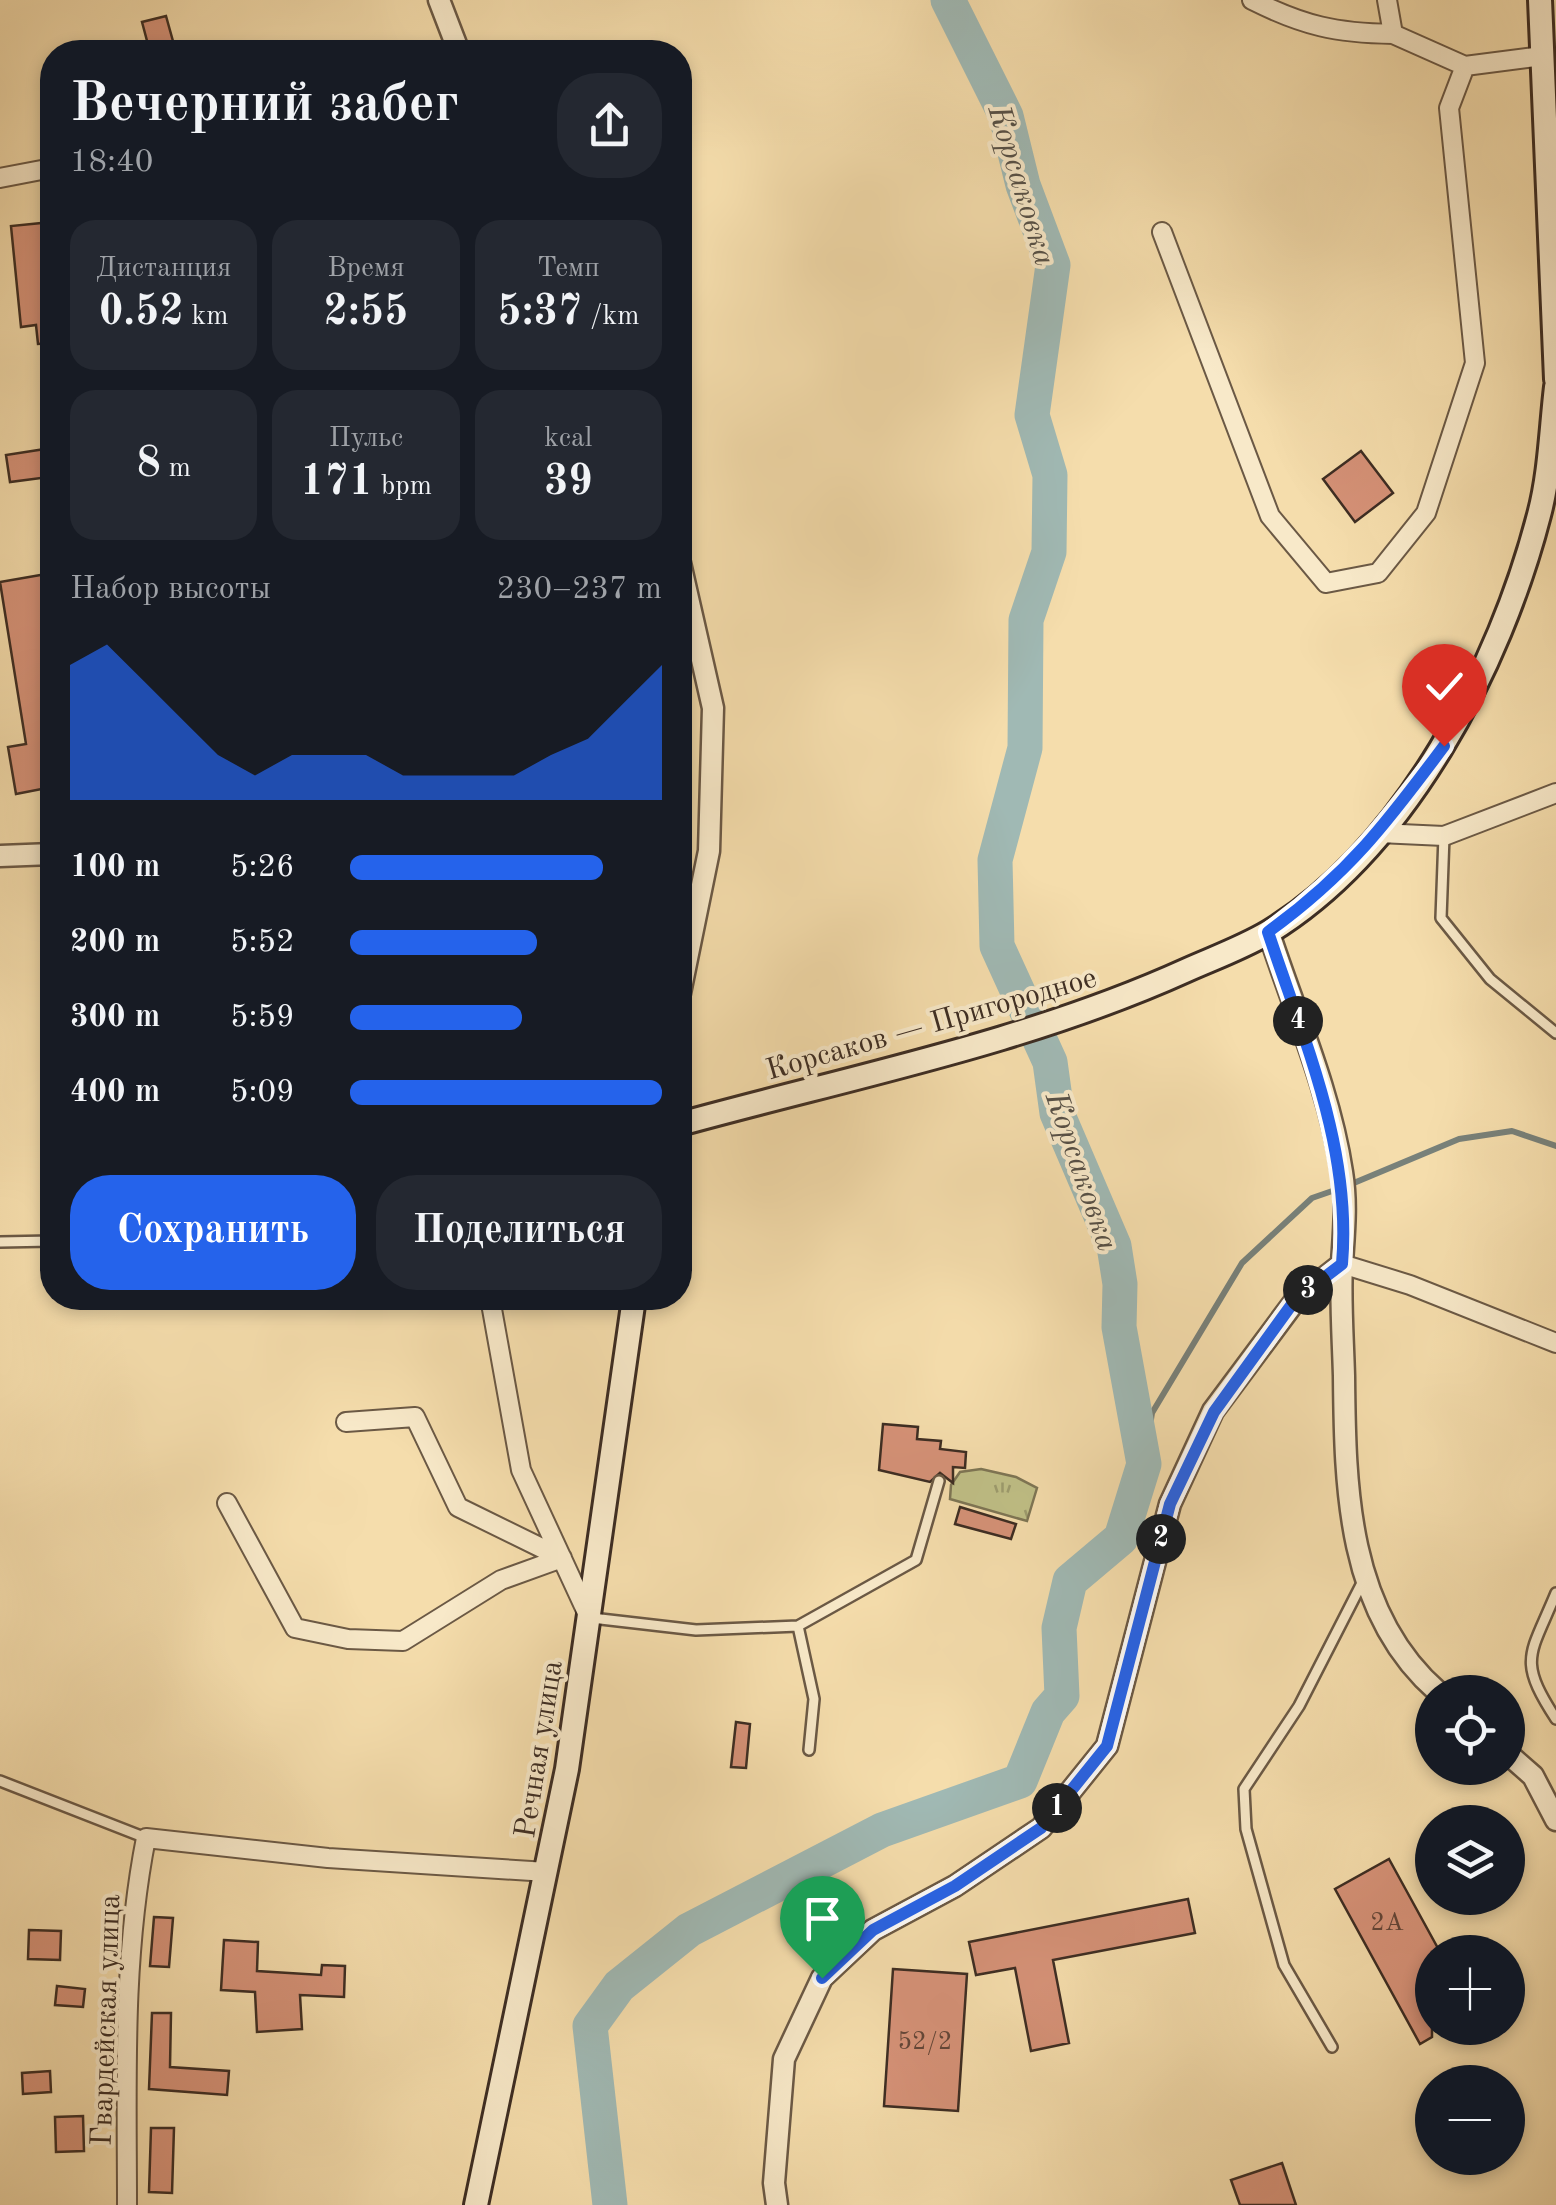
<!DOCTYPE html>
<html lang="ru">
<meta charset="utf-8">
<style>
body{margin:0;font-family:"Old Standard TT",serif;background:#242831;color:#f1f3f6;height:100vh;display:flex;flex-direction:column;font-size:38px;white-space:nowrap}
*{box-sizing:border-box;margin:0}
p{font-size:32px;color:#9ea1a6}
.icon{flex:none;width:55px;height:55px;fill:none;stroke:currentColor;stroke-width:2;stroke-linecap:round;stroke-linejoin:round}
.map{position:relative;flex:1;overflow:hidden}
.side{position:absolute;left:40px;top:40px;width:652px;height:1270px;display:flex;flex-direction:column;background:#171b24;border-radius:40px;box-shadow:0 5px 15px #0003}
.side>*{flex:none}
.buttons{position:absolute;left:1415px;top:1675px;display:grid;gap:20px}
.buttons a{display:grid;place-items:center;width:110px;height:110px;border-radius:50%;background:#171b24;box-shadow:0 5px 15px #0003;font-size:50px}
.pin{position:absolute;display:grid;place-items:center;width:85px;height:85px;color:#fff;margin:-102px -42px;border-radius:50% 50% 50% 0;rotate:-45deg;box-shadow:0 0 10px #0007}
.pin .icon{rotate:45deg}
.km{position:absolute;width:50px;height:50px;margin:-25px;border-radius:50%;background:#222;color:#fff;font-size:28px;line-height:50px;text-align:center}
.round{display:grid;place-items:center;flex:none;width:105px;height:105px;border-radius:40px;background:#242831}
.headline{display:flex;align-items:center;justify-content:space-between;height:170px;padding:0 30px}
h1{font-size:55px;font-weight:700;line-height:75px}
.stats{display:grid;grid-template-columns:repeat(3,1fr);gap:15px;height:170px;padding:10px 30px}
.stats div{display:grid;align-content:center;border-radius:25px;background:#242831;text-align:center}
.stats b{font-size:42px;font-weight:700}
.stats small{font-size:28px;font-weight:400}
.stats p{font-size:28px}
.chart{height:280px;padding:20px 30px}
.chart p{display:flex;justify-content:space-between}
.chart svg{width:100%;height:180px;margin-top:10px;fill:#2563eb;opacity:.7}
.primary-button{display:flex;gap:20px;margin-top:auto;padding:20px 30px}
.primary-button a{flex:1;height:115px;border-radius:40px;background:#2563eb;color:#fff;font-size:40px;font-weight:700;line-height:115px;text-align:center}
.primary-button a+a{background:#242831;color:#f1f3f6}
ul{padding:0 30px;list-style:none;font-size:32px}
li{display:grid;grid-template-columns:160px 120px 1fr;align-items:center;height:75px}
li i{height:25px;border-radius:12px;background:#2563eb}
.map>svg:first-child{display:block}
.park{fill:url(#park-tufts);stroke:#7e7655;stroke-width:2.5}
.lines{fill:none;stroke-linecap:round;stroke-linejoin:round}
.stream{stroke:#78817a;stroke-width:6}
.river{stroke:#a0b9b4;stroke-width:35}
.building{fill:#d69278;stroke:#3d2d23;stroke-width:2.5}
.service-casing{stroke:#6b5945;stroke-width:14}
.minor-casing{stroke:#6b5945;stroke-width:22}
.tertiary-casing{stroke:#6b5945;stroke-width:25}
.secondary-casing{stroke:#3d2d23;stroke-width:28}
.service{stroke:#f8e9c9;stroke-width:9}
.minor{stroke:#f8e9c9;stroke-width:18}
.tertiary{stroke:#f8e9c9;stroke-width:20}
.secondary{stroke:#f8e9c9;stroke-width:22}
.route-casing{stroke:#fff;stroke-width:20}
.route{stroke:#2563eb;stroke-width:12}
.labels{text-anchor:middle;stroke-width:8;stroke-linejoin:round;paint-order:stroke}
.number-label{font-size:25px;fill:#634638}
.street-label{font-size:30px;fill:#3d2d23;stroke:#f8e9c9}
.water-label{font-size:32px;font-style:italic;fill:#565047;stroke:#f8e9c9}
</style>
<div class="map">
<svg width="1556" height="2205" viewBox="0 0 1556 2205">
<defs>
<pattern id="park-tufts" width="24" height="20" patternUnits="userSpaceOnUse" patternTransform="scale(2.5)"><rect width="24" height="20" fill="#c0c087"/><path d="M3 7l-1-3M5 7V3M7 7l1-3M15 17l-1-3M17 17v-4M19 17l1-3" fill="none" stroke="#9d9c6e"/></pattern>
</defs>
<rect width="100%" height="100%" fill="#f5ddac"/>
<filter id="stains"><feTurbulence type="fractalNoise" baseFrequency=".002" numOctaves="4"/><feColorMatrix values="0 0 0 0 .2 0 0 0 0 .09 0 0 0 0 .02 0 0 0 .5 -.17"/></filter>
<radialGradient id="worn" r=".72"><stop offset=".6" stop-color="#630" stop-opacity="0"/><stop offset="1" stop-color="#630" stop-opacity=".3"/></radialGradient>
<path class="park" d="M 981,1469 L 1016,1477 L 1037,1488 L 1027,1521 L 950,1499 L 951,1485 L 960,1472 Z"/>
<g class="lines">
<path class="stream" d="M 1349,1185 L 1459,1139 L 1512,1131 L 1556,1146
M 1144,1464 L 1152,1413 L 1242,1263 L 1312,1198 L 1338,1189"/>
<path class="river" d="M 610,2205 L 590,2026 L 619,1986 L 689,1930 L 882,1830 L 1020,1781 L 1048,1712 L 1062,1696 L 1059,1628 L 1070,1581 L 1121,1538 L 1144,1464 L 1119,1327 L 1120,1284 L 1114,1246 L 1057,1113 L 1050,1062 L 997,946 L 995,860 L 1025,748 L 1026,620 L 1049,552 L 1050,475 L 1032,415 L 1053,265 L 1023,185 L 1006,116 L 948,0"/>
</g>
<path class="building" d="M 166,16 L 176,52 L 150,52 L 142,22 Z
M 52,222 L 52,279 L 48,280 L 52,343 L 38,344 L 36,325 L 21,327 L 11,226 Z
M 45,449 L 49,477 L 10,482 L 6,455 Z
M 1361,451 L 1393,493 L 1355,522 L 1323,479 Z
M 52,573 L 52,787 L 16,794 L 8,747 L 26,744 L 0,582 Z
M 883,1424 L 918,1427 L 917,1439 L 941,1441 L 940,1449 L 966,1452 L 965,1468 L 953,1467 L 953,1483 L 940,1473 L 930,1482 L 879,1470 Z
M 960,1507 L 1016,1524 L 1011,1539 L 955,1524 Z
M 736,1722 L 750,1724 L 746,1768 L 731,1767 Z
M 1389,1859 L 1440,1952 L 1432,1952 L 1432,2037 L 1420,2044 L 1335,1889 Z
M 1188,1899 L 1195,1933 L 1053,1960 L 1069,2043 L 1031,2051 L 1015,1968 L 976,1975 L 969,1942 Z
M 154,1917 L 173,1918 L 169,1967 L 150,1966 Z
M 29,1930 L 61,1931 L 60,1960 L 28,1959 Z
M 224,1940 L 258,1942 L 257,1971 L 321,1975 L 322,1965 L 345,1966 L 344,1997 L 300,1995 L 302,2029 L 257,2032 L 255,1992 L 221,1990 Z
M 893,1969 L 967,1974 L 958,2111 L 884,2106 Z
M 57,1986 L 85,1989 L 83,2007 L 55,2005 Z
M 152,2013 L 171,2013 L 170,2067 L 229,2071 L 227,2095 L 149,2089 Z
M 50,2071 L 51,2092 L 23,2094 L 22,2073 Z
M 83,2116 L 84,2151 L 56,2152 L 55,2117 Z
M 151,2128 L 174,2128 L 172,2193 L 149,2192 Z
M 1282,2163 L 1296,2205 L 1240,2205 L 1231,2180 Z"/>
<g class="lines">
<defs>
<path id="service" d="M 1444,836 L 1441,918 L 1490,979 L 1556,1033
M 0,1242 L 52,1241
M 1556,1593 C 1530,1656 1517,1659 1556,1719
M 592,1618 L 696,1630 L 798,1626 L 916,1560 L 939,1481
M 798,1626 L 814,1699 L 809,1750
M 0,1781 L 146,1838
M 1332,2047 L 1284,1965 L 1246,1829 L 1244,1789 L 1299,1706 L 1363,1581"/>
<path id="minor" d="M 1252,0 C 1304,26 1336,33 1393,34
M 1465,66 L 1543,56
M 0,178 L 52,168
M 1162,232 L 1270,516 L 1326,583 L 1378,573 L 1426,513 L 1475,363 L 1449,108 L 1465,66 L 1393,34 L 1387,0
M 1379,833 L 1444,836 L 1556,793
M 1342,1264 L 1410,1285 L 1556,1343
M 490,1298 L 521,1470 L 589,1617
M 346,1422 L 415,1417 L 458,1507 L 562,1558
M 227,1503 L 295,1628 L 348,1639 L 403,1641 L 501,1580 L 562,1558
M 127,2205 C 127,2082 122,1959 146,1838 L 328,1858 L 547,1872"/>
<path id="tertiary" d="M 439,0 L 459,52
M 680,563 L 713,708 L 709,851 L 680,993
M 0,856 L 52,854
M 1269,933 C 1294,1010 1330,1091 1342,1172 C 1347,1203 1344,1232 1342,1263 C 1340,1300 1343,1339 1344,1376 C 1345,1488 1347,1613 1438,1692
M 1508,1754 L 1533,1776 L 1556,1820
M 777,2205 L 774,2183 L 784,2059 L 822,1978 L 873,1930 L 955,1886 L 1041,1828 L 1107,1746 L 1170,1504 L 1213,1411 L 1295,1301 L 1342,1264"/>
<path id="secondary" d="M 1540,0 L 1556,379
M 680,1124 C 850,1077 1026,1043 1187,970 C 1214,958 1244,947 1269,932 C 1406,848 1500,666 1539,515 C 1550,474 1551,429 1556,387
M 476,2205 L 567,1769 L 634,1298"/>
</defs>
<use href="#service" class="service-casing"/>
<use href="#minor" class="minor-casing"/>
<use href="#tertiary" class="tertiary-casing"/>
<use href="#secondary" class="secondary-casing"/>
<use href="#service" class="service"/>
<use href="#minor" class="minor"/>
<use href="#tertiary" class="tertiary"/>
<use href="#secondary" class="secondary"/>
</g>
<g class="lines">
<defs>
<path id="route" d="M 822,1978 L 873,1930 L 955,1886 L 1041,1828 L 1107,1746 L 1170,1504 L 1214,1412 L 1295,1300 L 1342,1264 C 1352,1148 1304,1041 1268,932 C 1348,874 1386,824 1444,746"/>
</defs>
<use href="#route" class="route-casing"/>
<use href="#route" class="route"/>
</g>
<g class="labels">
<g class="number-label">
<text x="1387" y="1930">2А</text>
<text x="925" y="2049">52/2</text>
</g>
<g class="street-label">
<text transform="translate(931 1023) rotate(-16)" y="10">Корсаков — Пригородное</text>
<text transform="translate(538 1749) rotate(-81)" y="10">Речная улица</text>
<text transform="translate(105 2020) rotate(-88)" y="10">Гвардейская улица</text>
</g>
<g class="water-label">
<text transform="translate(1023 185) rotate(73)" y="11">Корсаковка</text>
<text transform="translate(1083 1171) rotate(71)" y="11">Корсаковка</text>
</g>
</g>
<rect width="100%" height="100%" filter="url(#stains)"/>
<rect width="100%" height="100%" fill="url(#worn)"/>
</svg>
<div class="buttons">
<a><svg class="icon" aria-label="locate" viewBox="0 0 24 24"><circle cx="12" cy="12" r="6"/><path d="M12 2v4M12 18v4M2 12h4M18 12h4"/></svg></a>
<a><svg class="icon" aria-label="layers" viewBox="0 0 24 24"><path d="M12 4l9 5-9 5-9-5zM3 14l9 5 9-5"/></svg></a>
<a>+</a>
<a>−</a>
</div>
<div class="pin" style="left:822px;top:1978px;background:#1e9e55"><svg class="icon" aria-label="arrive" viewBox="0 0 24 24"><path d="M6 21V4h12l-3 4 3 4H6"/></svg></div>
<div class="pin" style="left:1444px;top:746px;background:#d93025"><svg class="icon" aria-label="check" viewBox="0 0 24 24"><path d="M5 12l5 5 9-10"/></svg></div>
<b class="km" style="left:1057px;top:1808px">1</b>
<b class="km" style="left:1161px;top:1539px">2</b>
<b class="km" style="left:1308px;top:1290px">3</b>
<b class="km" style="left:1298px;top:1021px">4</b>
<section class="side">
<div class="headline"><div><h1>Вечерний забег</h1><p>18:40</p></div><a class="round"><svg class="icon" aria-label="share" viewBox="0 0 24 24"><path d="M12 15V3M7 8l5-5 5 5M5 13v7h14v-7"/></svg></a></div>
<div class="stats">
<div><p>Дистанция</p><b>0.52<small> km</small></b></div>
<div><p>Время</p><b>2:55</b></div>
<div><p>Темп</p><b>5:37<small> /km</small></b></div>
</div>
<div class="stats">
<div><b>8<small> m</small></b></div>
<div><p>Пульс</p><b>171<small> bpm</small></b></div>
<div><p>kcal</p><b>39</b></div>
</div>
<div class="chart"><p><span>Набор высоты</span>230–237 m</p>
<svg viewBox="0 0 160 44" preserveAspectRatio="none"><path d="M0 44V11L10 6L20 15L30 24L40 33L50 38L60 33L70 33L80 33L90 38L100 38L110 38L120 38L130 33L140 29L150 20L160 11V44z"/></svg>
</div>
<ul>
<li><b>100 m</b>5:26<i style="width:81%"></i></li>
<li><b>200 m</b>5:52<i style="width:60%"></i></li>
<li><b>300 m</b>5:59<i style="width:55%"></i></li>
<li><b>400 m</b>5:09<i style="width:100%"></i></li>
</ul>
<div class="primary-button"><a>Сохранить</a><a>Поделиться</a></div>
</section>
</div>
